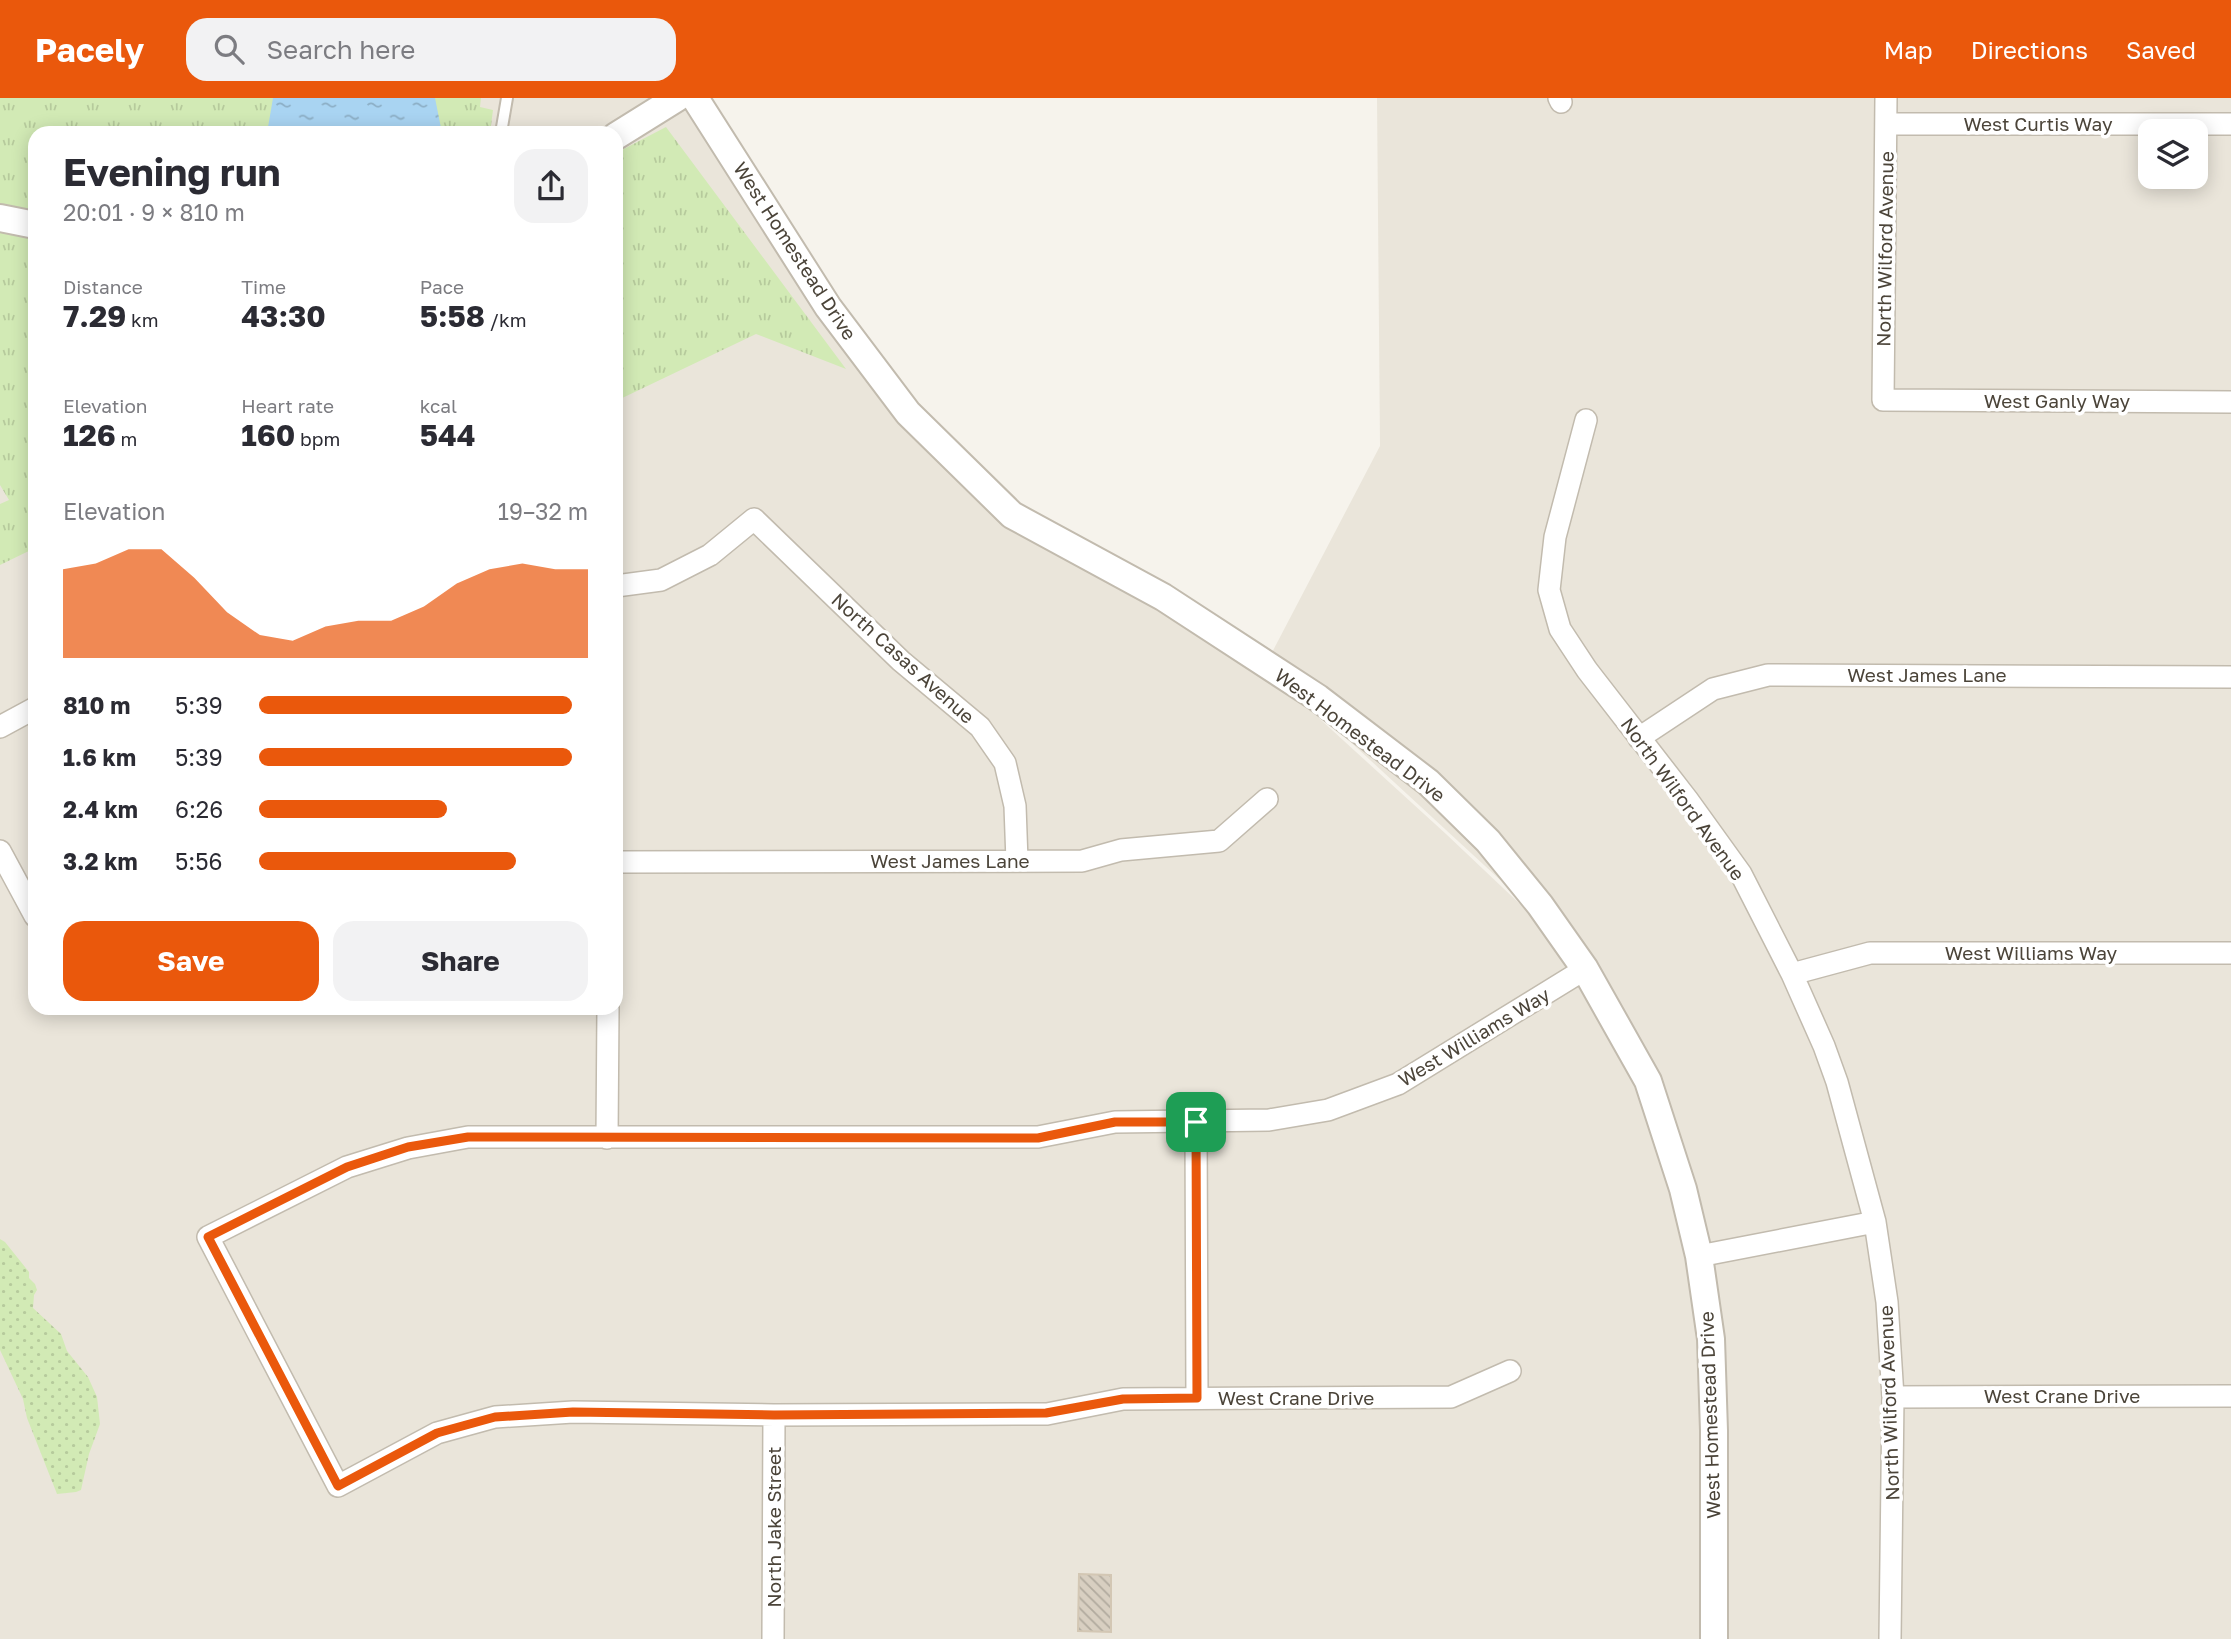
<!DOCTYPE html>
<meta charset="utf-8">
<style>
body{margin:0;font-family:"Golos Text",sans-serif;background:#f2f2f3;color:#2b2b33;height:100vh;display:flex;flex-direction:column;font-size:26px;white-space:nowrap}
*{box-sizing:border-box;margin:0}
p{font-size:23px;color:#7c7c81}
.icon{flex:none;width:38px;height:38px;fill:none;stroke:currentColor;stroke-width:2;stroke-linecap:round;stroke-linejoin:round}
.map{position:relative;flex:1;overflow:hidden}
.panel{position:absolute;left:28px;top:28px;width:595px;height:889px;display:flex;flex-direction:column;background:#fff;border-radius:21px;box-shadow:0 4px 18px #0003}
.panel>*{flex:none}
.buttons{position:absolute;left:2138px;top:21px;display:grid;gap:14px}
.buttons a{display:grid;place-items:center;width:70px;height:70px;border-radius:14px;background:#fff;box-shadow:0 4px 18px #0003;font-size:35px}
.pin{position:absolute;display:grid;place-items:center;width:60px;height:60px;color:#fff;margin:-30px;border-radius:14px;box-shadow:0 4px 10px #0006}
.round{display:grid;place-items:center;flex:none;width:74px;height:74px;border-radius:21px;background:#f2f2f3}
.headline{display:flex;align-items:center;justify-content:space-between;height:119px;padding:0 35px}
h1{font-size:38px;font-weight:700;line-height:52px}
.figures{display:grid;grid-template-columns:repeat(3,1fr);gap:10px;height:119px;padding:7px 35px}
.figures div{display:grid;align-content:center}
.figures b{font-size:30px;font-weight:700}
.figures small{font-size:19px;font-weight:400}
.figures p{font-size:19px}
.chart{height:196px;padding:14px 35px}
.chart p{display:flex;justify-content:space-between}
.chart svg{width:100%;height:126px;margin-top:7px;fill:#ea580c;opacity:.7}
.cta{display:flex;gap:14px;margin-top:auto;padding:14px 35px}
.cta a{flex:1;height:80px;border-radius:21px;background:#ea580c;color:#fff;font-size:28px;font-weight:700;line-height:80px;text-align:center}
.cta a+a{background:#f2f2f3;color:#2b2b33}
ul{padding:0 35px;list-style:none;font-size:23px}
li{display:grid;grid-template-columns:112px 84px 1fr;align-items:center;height:52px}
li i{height:18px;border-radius:9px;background:#ea580c}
header{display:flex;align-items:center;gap:42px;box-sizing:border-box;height:98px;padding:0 35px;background:#ea580c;color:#fff}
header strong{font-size:33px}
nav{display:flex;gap:38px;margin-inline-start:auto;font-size:24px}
.search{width:490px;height:63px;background:#f2f2f3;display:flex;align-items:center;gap:18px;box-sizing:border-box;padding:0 24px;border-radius:21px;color:#7c7c81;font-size:26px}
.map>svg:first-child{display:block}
.residential{fill:#eae5da;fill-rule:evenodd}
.grass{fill:url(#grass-dots)}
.park{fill:url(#park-tufts)}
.water{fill:url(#water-ripples)}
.building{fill:url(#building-back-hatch);stroke:#d3c7b4;stroke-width:2}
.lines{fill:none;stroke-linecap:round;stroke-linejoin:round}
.service-casing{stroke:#c2bbae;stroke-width:14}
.minor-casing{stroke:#c2bbae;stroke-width:24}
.tertiary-casing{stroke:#c2bbae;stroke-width:30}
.service{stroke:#fff;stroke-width:10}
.minor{stroke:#fff;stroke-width:21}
.tertiary{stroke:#fff;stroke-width:26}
.route-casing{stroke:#fff;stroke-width:14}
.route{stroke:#ea580c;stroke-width:9}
.labels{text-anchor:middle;stroke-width:7;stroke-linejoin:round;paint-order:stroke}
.street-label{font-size:19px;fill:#4b4439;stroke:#fff}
</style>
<header>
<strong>Pacely</strong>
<div class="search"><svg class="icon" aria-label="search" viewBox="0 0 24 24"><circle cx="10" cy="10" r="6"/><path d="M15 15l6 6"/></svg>Search here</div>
<nav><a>Map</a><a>Directions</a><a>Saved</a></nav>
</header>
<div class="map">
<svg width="2231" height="1541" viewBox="0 0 2231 1541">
<defs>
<pattern id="grass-dots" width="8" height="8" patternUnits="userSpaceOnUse" patternTransform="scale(1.75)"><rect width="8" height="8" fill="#d2eab5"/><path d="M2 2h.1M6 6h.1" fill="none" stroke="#b6ca9c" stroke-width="1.8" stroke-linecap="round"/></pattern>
<pattern id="park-tufts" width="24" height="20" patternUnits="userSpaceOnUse" patternTransform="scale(1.75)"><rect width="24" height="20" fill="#d2eab5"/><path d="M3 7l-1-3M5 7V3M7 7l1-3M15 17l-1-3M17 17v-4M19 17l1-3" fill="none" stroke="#b6ca9c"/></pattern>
<pattern id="water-ripples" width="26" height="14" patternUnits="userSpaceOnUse" patternTransform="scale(1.75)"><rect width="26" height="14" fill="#a9d4f2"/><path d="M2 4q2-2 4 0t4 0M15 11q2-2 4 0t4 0" fill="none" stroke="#8caec5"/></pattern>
<pattern id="building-back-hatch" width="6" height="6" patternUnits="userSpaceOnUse" patternTransform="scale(1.75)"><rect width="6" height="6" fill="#d8cfc1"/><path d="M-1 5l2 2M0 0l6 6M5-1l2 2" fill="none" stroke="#b1aa9e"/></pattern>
</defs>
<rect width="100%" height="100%" fill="#f6f3ec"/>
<path class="residential" d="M 0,0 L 695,0 L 798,162 L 976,382 L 1242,550 L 1446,736 L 1560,844 L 1650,1013 L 1685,1139 L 1706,1243 L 1708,1541 L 0,1541 ZM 35,35 L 616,35 L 616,910 L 35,910 Z
M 1377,0 L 2231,0 L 2231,1541 L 1712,1541 L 1711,1241 L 1663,1030 L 1562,839 L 1266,566 L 1380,348 ZM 2151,33 L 2196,33 L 2196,79 L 2151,79 Z"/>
<path class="grass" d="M 0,1141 L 5,1144 L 29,1174 L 29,1180 L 35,1186 L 37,1192 L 34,1197 L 33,1210 L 61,1236 L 67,1253 L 88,1279 L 97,1299 L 100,1326 L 89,1356 L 81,1392 L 76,1394 L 57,1396 L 27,1320 L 23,1301 L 0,1252 Z"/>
<path class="park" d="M 0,0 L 481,0 L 480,9 L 493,12 L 490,35 L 35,35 L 35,450 L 0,467 L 0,406 L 9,402 L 0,387 Z
M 666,29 L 846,271 L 756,236 L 616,303 L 616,55 Z"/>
<path class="water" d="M 273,0 L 435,0 L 441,30 L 423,35 L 267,35 Z"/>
<path class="building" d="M 1079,1476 L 1111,1477 L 1111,1534 L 1078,1533 Z"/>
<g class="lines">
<defs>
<path id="service" d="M 501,35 L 507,0"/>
<path id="minor" d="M 1559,0 L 1561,4
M 1886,0 L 1883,302 L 2231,304
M 1886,26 L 2231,26
M 1586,322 L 1555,439 L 1549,492 L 1560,531 L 1587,572 L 1687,701 L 1741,776 L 1792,876 L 1824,948 L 1837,984 L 1875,1124 L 1887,1204 L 1893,1299 L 1890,1541
M 616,488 L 661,482 L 710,457 L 754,421 L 901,563 L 980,629 L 1005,665 L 1015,708 L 1017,763
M 0,629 L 35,610
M 1639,640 L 1713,591 L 1768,577 L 2231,579
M 0,753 L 35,818
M 616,764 L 1082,763 L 1121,752 L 1219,743 L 1267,701
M 1792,876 L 1870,855 L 2231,855
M 1196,1024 L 1197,1300
M 607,1040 L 608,910
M 1699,1158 L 1875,1124
M 1510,1273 L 1451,1299 L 1123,1301 L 1047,1316 L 774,1317 L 573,1314 L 495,1319 L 437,1335 L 338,1388 L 208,1139 L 347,1069 L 408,1050 L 468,1039 L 1038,1039 L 1115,1024 L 1269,1022 L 1328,1012 L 1398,986 L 1585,871
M 1893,1299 L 2231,1298
M 773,1541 L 774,1317"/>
<path id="tertiary" d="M 695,0 L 828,209 L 908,315 L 1012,417 L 1163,499 L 1318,600 L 1428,684 L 1488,743 L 1540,807 L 1585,871 L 1648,983 L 1683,1091 L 1699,1158 L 1711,1241 L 1714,1333 L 1714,1541
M 616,38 L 677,0
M 0,120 L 35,127"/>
</defs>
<use href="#service" class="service-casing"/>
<use href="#minor" class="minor-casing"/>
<use href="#tertiary" class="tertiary-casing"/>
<use href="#service" class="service"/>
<use href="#minor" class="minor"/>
<use href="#tertiary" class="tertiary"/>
</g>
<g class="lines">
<defs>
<path id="route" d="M 1115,1024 L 1196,1024 L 1197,1300 L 1123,1301 L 1046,1315 L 774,1317 L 573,1314 L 495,1319 L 437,1335 L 338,1388 L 208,1139 L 347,1069 L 408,1049 L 468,1039 L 1038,1040 Z"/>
</defs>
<use href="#route" class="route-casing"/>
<use href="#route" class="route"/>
</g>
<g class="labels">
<g class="street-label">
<text x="2038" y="33">West Curtis Way</text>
<text transform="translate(1885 151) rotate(-89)" y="7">North Wilford Avenue</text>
<text transform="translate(795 153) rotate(57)" y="7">West Homestead Drive</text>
<text x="2057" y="310">West Ganly Way</text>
<text transform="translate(903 560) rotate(42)" y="7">North Casas Avenue</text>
<text x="1927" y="584">West James Lane</text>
<text transform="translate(1360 637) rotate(37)" y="7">West Homestead Drive</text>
<text transform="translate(1683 701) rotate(54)" y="7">North Wilford Avenue</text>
<text x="950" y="770">West James Lane</text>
<text x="2031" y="862">West Williams Way</text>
<text transform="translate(1474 939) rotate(-31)" y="7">West Williams Way</text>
<text x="2062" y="1305">West Crane Drive</text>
<text x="1296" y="1307">West Crane Drive</text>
<text transform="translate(1889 1305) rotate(-92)" y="7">North Wilford Avenue</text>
<text transform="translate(1710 1317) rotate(-92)" y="7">West Homestead Drive</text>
<text transform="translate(774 1429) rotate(-90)" y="7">North Jake Street</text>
</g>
</g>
</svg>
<div class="buttons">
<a><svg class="icon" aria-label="layers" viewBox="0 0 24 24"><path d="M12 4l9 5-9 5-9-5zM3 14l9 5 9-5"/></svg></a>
</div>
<div class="pin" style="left:1196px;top:1024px;background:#1e9e55"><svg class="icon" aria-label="arrive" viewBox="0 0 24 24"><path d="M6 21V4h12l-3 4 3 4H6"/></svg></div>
<section class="panel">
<div class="headline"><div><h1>Evening run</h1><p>20:01 · 9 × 810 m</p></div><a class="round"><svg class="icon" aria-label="share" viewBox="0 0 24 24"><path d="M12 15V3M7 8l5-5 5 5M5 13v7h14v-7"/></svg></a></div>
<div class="figures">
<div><p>Distance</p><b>7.29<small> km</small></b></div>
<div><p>Time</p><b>43:30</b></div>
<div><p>Pace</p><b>5:58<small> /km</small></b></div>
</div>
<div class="figures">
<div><p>Elevation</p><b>126<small> m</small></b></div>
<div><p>Heart rate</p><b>160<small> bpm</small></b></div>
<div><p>kcal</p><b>544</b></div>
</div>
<div class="chart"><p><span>Elevation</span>19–32 m</p>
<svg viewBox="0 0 160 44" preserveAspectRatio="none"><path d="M0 44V13L10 11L20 6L30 6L40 16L50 28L60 36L70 38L80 33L90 31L100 31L110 26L120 18L130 13L140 11L150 13L160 13V44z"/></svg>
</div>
<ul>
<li><b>810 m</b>5:39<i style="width:95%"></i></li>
<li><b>1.6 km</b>5:39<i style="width:95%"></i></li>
<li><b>2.4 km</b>6:26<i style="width:57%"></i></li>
<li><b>3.2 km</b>5:56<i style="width:78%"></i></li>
</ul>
<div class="cta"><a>Save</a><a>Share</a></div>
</section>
</div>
